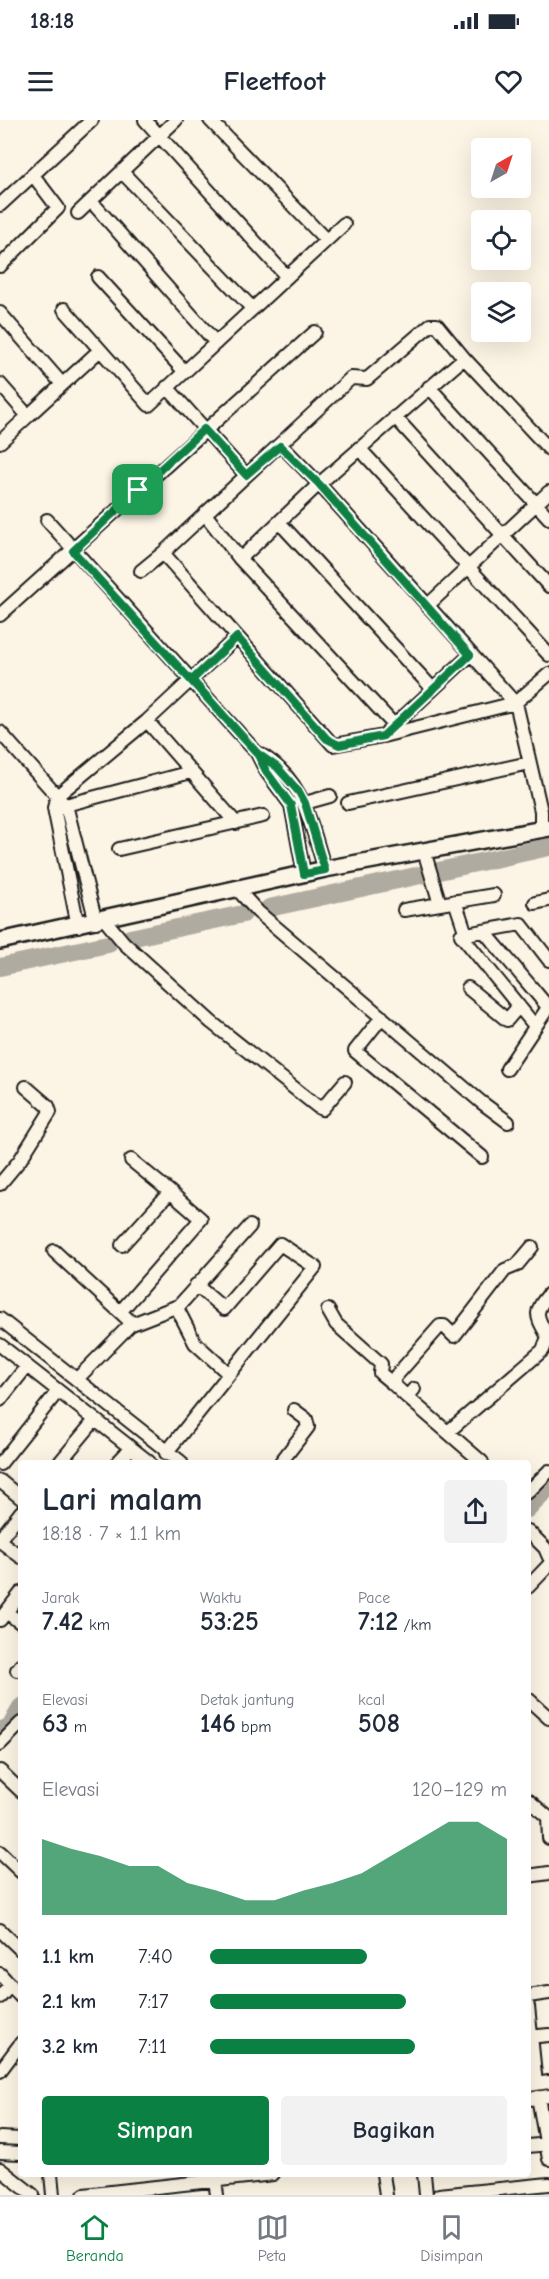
<!DOCTYPE html>
<html lang="id">
<meta charset="utf-8">
<style>
body{margin:0;font-family:"Comic Neue",sans-serif;background:#f2f2f3;color:#1f2937;height:100vh;display:flex;flex-direction:column;font-size:22px;white-space:nowrap}
*{box-sizing:border-box;margin:0}
p{font-size:20px;color:#747a83}
.icon{flex:none;width:33px;height:33px;fill:none;stroke:currentColor;stroke-width:2;stroke-linecap:round;stroke-linejoin:round}
.map{position:relative;flex:1;overflow:hidden}
.panel{position:absolute;left:18px;top:1340px;width:513px;height:717px;display:flex;flex-direction:column;background:#fff;border-radius:6px;box-shadow:0 6px 24px #0002}
.panel>*{flex:none}
.needle{width:39px;rotate:39deg}
.tools{position:absolute;left:471px;top:18px;display:grid;gap:12px}
.tools a{display:grid;place-items:center;width:60px;height:60px;border-radius:6px;background:#fff;box-shadow:0 6px 24px #0002;font-size:30px}
.pin{position:absolute;display:grid;place-items:center;width:51px;height:51px;color:#fff;margin:-26px;border-radius:12px;box-shadow:0 3px 9px #0006}
.round{display:grid;place-items:center;flex:none;width:63px;height:63px;border-radius:6px;background:#f2f2f3}
.overview{display:flex;align-items:center;justify-content:space-between;height:102px;padding:0 24px}
h1{font-size:33px;font-weight:800;line-height:45px}
.figures{display:grid;grid-template-columns:repeat(3,1fr);gap:9px;height:102px;padding:6px 24px}
.figures div{display:grid;align-content:center}
.figures b{font-size:26px;font-weight:800}
.figures small{font-size:16px;font-weight:400}
.figures p{font-size:16px}
.chart{height:168px;padding:12px 24px}
.chart p{display:flex;justify-content:space-between}
.chart svg{width:100%;height:108px;margin-top:6px;fill:#0b8043;opacity:.7}
.cta{display:flex;gap:12px;margin-top:auto;padding:12px 24px}
.cta a{flex:1;height:69px;border-radius:6px;background:#0b8043;color:#fff;font-size:24px;font-weight:800;line-height:69px;text-align:center}
.cta a+a{background:#f2f2f3;color:#1f2937}
ul{padding:0 24px;list-style:none;font-size:20px}
li{display:grid;grid-template-columns:96px 72px 1fr;align-items:center;height:45px}
li i{height:15px;border-radius:8px;background:#0b8043}
.status{display:flex;justify-content:space-between;align-items:center;height:42px;padding:0 30px;background:#fff;direction:ltr}
.status svg{height:16px;fill:currentColor}
header{display:flex;justify-content:space-between;align-items:center;height:78px;padding:0 24px;background:#fff;font-size:27px;font-weight:800}
.menu{display:flex;justify-content:space-around;align-items:center;height:84px;border-top:2px solid #e0e1e3;background:#fff;font-size:16px;color:#747a83}
.menu a{display:grid;justify-items:center;gap:3px}
.menu .current{color:#0b8043}
.map>svg:first-child{display:block}
.lines{fill:none;stroke-linecap:round;stroke-linejoin:round}
.river{stroke:#b0aba1;stroke-width:18}
.minor-casing{stroke:#1c1c1c;stroke-width:16}
.tertiary-casing{stroke:#1c1c1c;stroke-width:20}
.minor{stroke:#fcf5e5;stroke-width:12}
.tertiary{stroke:#fcf5e5;stroke-width:15}
.route-casing{stroke:#fff;stroke-width:12}
.route{stroke:#0b8043;stroke-width:8}
</style>
<div class="status"><b>18:18</b><svg viewBox="0 0 49 12"><path d="M0 12V9h3v3zM5 12V6h3v6zM10 12V3h3v9zM15 12V0h3v12zM26 1h20v11H26zM47 4h2v5h-2z"/></svg></div>
<header><svg class="icon" aria-label="menu" viewBox="0 0 24 24"><path d="M4 6h16M4 12h16M4 18h16"/></svg>Fleetfoot<svg class="icon" aria-label="heart" viewBox="0 0 24 24"><path d="M12 20l-8-8c-3-5 5-10 8-4 3-6 11-1 8 4z"/></svg></header>
<div class="map">
<svg width="549" height="2075" viewBox="0 0 549 2075">
<rect width="100%" height="100%" fill="#fcf5e5"/>
<filter id="ink" filterUnits="userSpaceOnUse"><feTurbulence type="fractalNoise" baseFrequency=".0167" numOctaves="2"/><feDisplacementMap in="SourceGraphic" scale="12" xChannelSelector="R" yChannelSelector="G"/><feConvolveMatrix kernelMatrix="1 2 1 2 8 2 1 2 1" color-interpolation-filters="sRGB"/></filter>
<g filter="url(#ink)">
<g class="lines">
<path class="river" d="M 269,788 L 549,727
M 130,818 L 243,794
M 0,847 L 108,824
M 528,1389 L 549,1367
M 0,1611 L 11,1606 L 21,1587"/>
<defs>
<path id="minor" d="M 145,0 L 287,157
M 210,0 L 326,120
M 122,52 L 252,188
M 91,81 L 216,223
M 0,85 L 92,0
M 78,93 L 176,0
M 0,146 L 58,88 L 33,55
M 98,157 L 184,251
M 64,189 L 149,285 L 344,104
M 0,193 L 62,264
M 464,238 L 437,205 L 430,205 L 367,259 L 351,258 L 163,433 L 333,625 L 383,616 L 515,583 L 549,554
M 0,264 L 28,296 L 100,230
M 167,267 L 246,355
M 429,267 L 549,398
M 395,297 L 549,466
M 0,322 L 28,296
M 281,325 L 319,364 L 515,583
M 359,328 L 549,535
M 205,394 L 240,439 L 394,605
M 47,400 L 257,633 L 266,651 L 291,685 L 304,754
M 279,402 L 432,568
M 240,439 L 319,364 L 464,238 L 549,329
M 141,451 L 163,433
M 427,486 L 549,372
M 0,495 L 315,212
M 516,583 L 541,691 L 541,708
M 147,601 L 236,703
M 388,611 L 470,535
M 0,612 L 57,676 L 54,688 L 78,806
M 258,633 C 305,659 310,704 325,749
M 57,676 L 147,601 L 237,517
M 59,680 L 66,685 L 96,802
M 305,683 L 330,676
M 348,683 L 529,643
M 54,688 L 191,652
M 119,729 L 263,696
M 424,731 L 440,784
M 237,769 L 258,792 L 481,982 L 508,1002
M 455,781 L 466,814
M 535,783 L 549,780
M 404,790 L 494,775
M 105,800 L 124,823 L 211,902 L 318,987 L 322,989 L 345,962
M 484,811 L 548,887
M 468,868 L 507,900 L 519,886
M 382,897 L 355,931 L 482,1037
M 535,906 L 461,815 L 521,804 L 549,840
M 507,949 L 549,886
M 131,1040 L 170,1072
M 0,1064 L 20,1040 L 50,992 L 48,986 L 26,967
M 54,1131 L 132,1203 L 77,1259
M 328,1190 L 336,1204 L 381,1244 L 380,1253 L 392,1263
M 121,1191 L 201,1099 L 170,1072 L 122,1125
M 0,1199 L 181,1342
M 132,1204 L 178,1186
M 0,1225 L 149,1342
M 229,1254 L 195,1223 L 177,1188 L 250,1106
M 414,1269 L 407,1277 L 482,1342
M 407,1277 L 392,1263 L 396,1256 L 440,1206 L 444,1206 L 454,1216 L 505,1150 L 517,1145 L 532,1127
M 0,1280 L 27,1246
M 449,1311 L 543,1230 L 548,1217 C 536,1195 533,1193 549,1174
M 166,1333 L 315,1147 L 280,1124 L 224,1189 L 196,1165
M 60,1342 L 95,1300
M 118,1342 L 131,1328
M 281,1342 L 308,1307 L 306,1299 L 294,1290
M 0,1344 L 58,1271
M 0,1361 L 21,1378
M 528,1372 L 549,1351
M 528,1411 L 545,1428 L 549,1437
M 0,1419 L 21,1392
M 0,1421 L 21,1437
M 528,1467 L 549,1445
M 6,1492 L 21,1503
M 0,1500 L 21,1473
M 17,1550 L 21,1545
M 528,1579 L 549,1598
M 0,1624 L 21,1603
M 0,1651 L 21,1671
M 528,1680 L 549,1698
M 548,1697 L 549,1718
M 0,1732 L 21,1752
M 528,1756 L 549,1753
M 0,1810 L 21,1830
M 0,1854 L 21,1877
M 528,1876 L 549,1873
M 0,1877 L 11,1865
M 528,1886 L 536,1964
M 528,1917 L 549,1915
M 0,1951 L 21,1923
M 529,1965 L 549,1962
M 538,1977 L 549,2039
M 528,1979 L 549,1976
M 0,2018 L 21,2019
M 528,2026 L 549,2024
M 0,2032 L 21,2033
M 0,2049 L 33,2075
M 51,2054 L 53,2075
M 214,2054 L 217,2075
M 383,2054 L 386,2075
M 424,2054 L 426,2075
M 84,2075 L 273,2054
M 439,2075 L 549,2064"/>
<path id="tertiary" d="M 0,821 L 325,749 L 549,708"/>
</defs>
<use href="#minor" class="minor-casing"/>
<use href="#tertiary" class="tertiary-casing"/>
<use href="#minor" class="minor"/>
<use href="#tertiary" class="tertiary"/>
</g>
</g>
<g class="lines" filter="url(#ink)">
<defs>
<path id="route" d="M 138,370 L 73,431 L 257,633 L 266,651 L 291,685 L 304,754 L 325,750 L 305,683 L 299,672 L 277,647 L 257,633 L 192,560 L 237,517 L 327,619 L 339,625 L 383,616 L 470,535 L 319,364 L 280,326 L 246,355 L 204,309 L 138,370"/>
</defs>
<use href="#route" class="route-casing"/>
<use href="#route" class="route"/>
</g>
</svg>
<div class="tools">
<a><svg class="needle" viewBox="-14 -14 28 28"><path d="M0-13l5 13h-10z" fill="#e53935"/><path d="M0 13l5-13h-10z" fill="#747a83"/></svg></a>
<a><svg class="icon" aria-label="locate" viewBox="0 0 24 24"><circle cx="12" cy="12" r="6"/><path d="M12 2v4M12 18v4M2 12h4M18 12h4"/></svg></a>
<a><svg class="icon" aria-label="layers" viewBox="0 0 24 24"><path d="M12 4l9 5-9 5-9-5zM3 14l9 5 9-5"/></svg></a>
</div>
<div class="pin" style="left:138px;top:370px;background:#1e9e55"><svg class="icon" aria-label="arrive" viewBox="0 0 24 24"><path d="M6 21V4h12l-3 4 3 4H6"/></svg></div>
<section class="panel">
<div class="overview"><div><h1>Lari malam</h1><p>18:18 · 7 × 1.1 km</p></div><a class="round"><svg class="icon" aria-label="share" viewBox="0 0 24 24"><path d="M12 15V3M7 8l5-5 5 5M5 13v7h14v-7"/></svg></a></div>
<div class="figures">
<div><p>Jarak</p><b>7.42<small> km</small></b></div>
<div><p>Waktu</p><b>53:25</b></div>
<div><p>Pace</p><b>7:12<small> /km</small></b></div>
</div>
<div class="figures">
<div><p>Elevasi</p><b>63<small> m</small></b></div>
<div><p>Detak jantung</p><b>146<small> bpm</small></b></div>
<div><p>kcal</p><b>508</b></div>
</div>
<div class="chart"><p><span>Elevasi</span>120–129 m</p>
<svg viewBox="0 0 160 44" preserveAspectRatio="none"><path d="M0 44V13L10 17L20 20L30 24L40 24L50 31L60 34L70 38L80 38L90 34L100 31L110 27L120 20L130 13L140 6L150 6L160 13V44z"/></svg>
</div>
<ul>
<li><b>1.1 km</b>7:40<i style="width:53%"></i></li>
<li><b>2.1 km</b>7:17<i style="width:66%"></i></li>
<li><b>3.2 km</b>7:11<i style="width:69%"></i></li>
</ul>
<div class="cta"><a>Simpan</a><a>Bagikan</a></div>
</section>
</div>
<nav class="menu">
<a class="current"><svg class="icon" aria-label="home" viewBox="0 0 24 24"><path d="M3 11l9-7 9 7M6 9v11h12V9"/></svg>Beranda</a>
<a><svg class="icon" aria-label="map" viewBox="0 0 24 24"><path d="M3 6l6-2 6 2 6-2v14l-6 2-6-2-6 2zM9 4v14M15 6v14"/></svg>Peta</a>
<a><svg class="icon" aria-label="saved" viewBox="0 0 24 24"><path d="M7 4h10v16l-5-4-5 4z"/></svg>Disimpan</a>
</nav>
